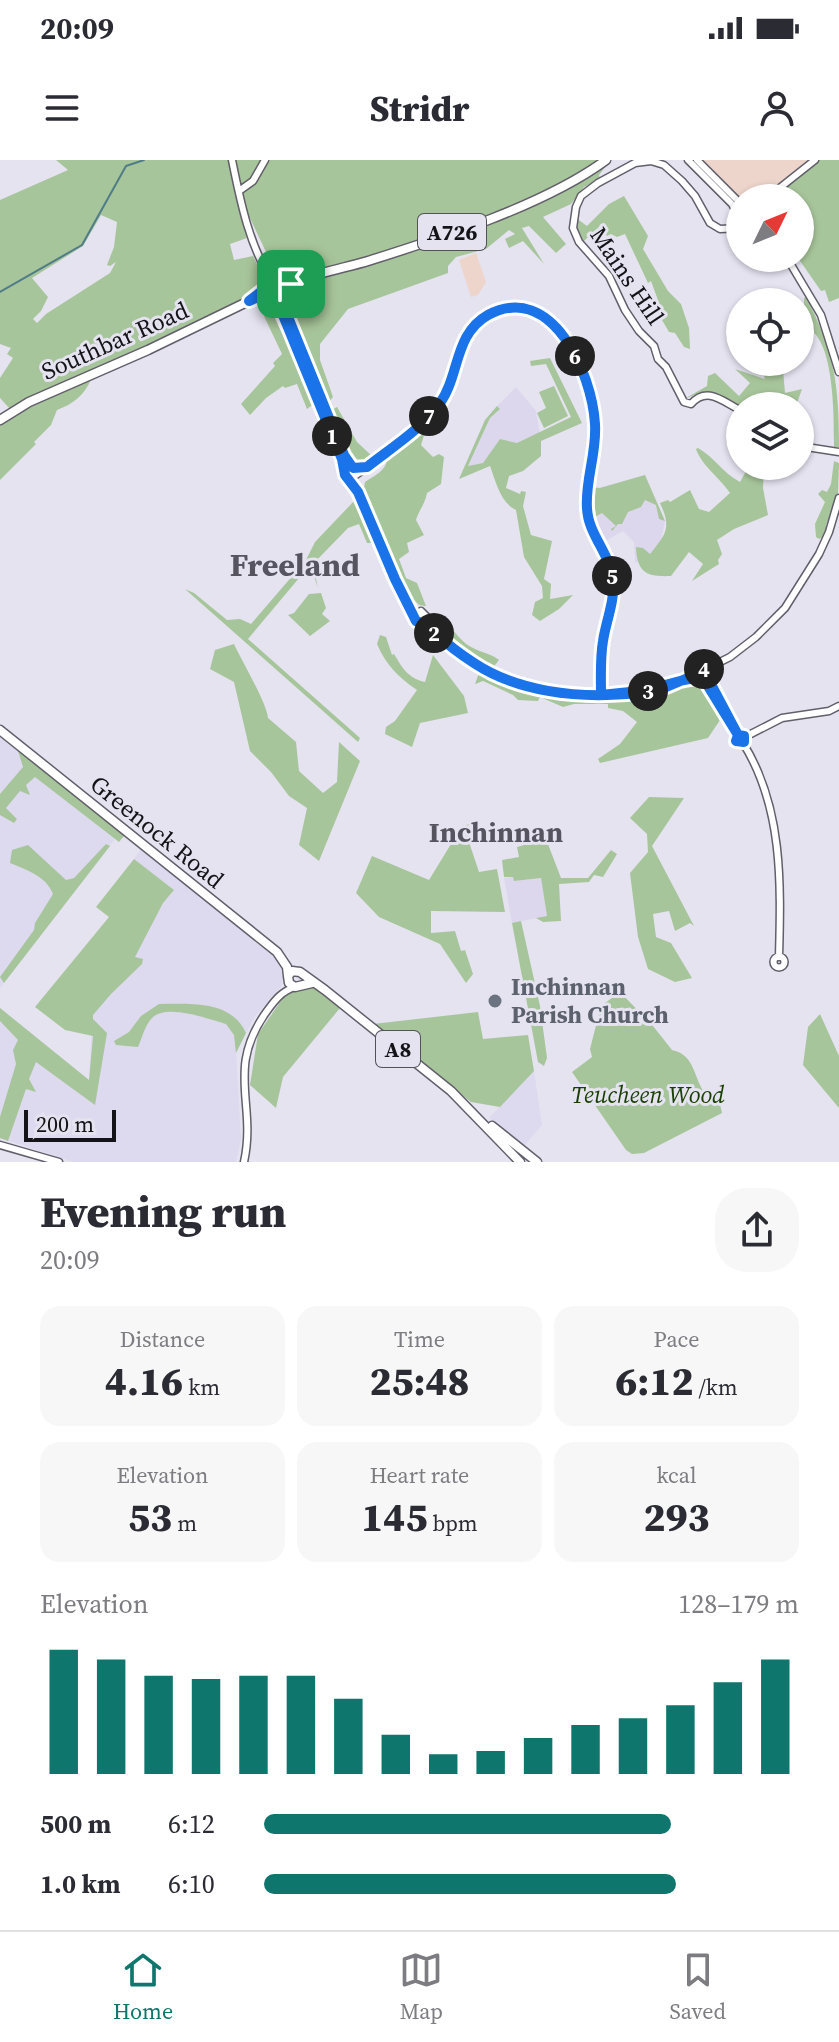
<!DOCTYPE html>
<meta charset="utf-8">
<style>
body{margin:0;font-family:"Source Serif 4",serif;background:#f7f7f7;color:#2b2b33;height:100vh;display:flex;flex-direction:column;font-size:30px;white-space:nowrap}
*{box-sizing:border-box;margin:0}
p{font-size:26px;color:#7c7c81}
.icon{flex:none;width:44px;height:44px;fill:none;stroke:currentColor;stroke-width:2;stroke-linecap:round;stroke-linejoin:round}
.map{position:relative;height:1002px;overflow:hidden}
.details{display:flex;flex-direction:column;background:#fff;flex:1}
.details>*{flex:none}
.needle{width:52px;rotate:47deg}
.fabs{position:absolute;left:726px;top:24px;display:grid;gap:16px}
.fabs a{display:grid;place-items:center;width:88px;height:88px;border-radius:50%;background:#fff;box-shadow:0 2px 6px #0004;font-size:40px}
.scale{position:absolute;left:24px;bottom:20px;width:92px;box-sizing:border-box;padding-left:8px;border:4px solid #141418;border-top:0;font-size:22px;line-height:28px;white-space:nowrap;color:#141418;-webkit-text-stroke:6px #e5e3f0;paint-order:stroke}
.pin{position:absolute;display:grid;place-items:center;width:68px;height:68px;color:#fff;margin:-34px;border-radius:16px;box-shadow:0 4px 12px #0006}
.km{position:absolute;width:40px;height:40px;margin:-20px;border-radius:50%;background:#222;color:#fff;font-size:22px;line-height:40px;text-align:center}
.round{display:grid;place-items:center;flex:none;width:84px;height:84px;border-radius:32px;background:#f7f7f7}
.headline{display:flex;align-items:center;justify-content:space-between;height:136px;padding:0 40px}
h1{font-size:44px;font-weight:800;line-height:60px}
.metrics{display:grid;grid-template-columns:repeat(3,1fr);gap:12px;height:136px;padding:8px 40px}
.metrics div{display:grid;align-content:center;border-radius:20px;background:#f7f7f7;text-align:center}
.metrics b{font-size:40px;font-weight:800}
.metrics small{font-size:22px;font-weight:400}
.metrics p{font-size:22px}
.chart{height:224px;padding:16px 40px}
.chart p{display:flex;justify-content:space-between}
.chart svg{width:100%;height:144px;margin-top:8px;stroke:#0f766e;stroke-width:6}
ul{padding:0 40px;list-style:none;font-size:26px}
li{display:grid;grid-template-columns:128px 96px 1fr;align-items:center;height:60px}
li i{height:20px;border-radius:10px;background:#0f766e}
.status{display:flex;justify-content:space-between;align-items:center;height:56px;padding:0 40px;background:#fff;direction:ltr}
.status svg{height:22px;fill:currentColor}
header{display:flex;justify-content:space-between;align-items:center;height:104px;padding:0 40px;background:#fff;font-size:36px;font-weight:800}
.dock{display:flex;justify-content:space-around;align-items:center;height:112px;border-top:2px solid #e1e1e2;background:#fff;font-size:22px;color:#7c7c81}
.dock a{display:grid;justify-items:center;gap:4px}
.dock .current{color:#0f766e}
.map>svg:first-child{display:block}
.commercial{fill:#edd5cb}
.built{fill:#ddd9ee}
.education{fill:#dcd7ed}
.green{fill:#a7c59a;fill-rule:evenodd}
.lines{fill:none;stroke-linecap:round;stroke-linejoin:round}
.stream{stroke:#4f7c88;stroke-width:2}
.secondary-casing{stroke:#625f6b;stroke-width:9}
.primary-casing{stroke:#625f6b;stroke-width:11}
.secondary{stroke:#fff;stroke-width:6}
.primary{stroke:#fff;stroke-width:8}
.route-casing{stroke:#fff;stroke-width:16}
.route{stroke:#1a73e8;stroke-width:10}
.worship-dot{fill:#6b7280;stroke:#e5e3f0;stroke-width:3}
.labels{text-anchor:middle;stroke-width:6;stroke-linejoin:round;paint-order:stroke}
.shield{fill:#e5e3f0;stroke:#535259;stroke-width:2}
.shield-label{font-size:22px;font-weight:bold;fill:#141418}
.street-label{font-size:24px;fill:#141418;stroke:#e5e3f0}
.worship-label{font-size:24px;font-weight:bold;fill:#5b616d;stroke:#e5e3f0;text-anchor:start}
.park-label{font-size:24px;font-style:italic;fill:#183f00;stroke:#e5e3f0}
.quarter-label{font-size:28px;font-weight:bold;fill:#56545f;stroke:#e5e3f0}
.district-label{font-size:32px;font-weight:bold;fill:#56545f;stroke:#e5e3f0}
</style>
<div class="status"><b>20:09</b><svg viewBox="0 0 49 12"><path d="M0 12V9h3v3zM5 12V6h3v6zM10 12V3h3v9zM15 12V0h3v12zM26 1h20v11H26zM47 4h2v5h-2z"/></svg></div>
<header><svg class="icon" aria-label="menu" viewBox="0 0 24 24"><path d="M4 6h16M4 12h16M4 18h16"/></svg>Stridr<svg class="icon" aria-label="person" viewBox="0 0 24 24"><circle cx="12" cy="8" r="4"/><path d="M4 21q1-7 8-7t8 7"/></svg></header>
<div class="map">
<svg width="839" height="1002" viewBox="0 0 839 1002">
<rect width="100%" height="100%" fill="#e5e3f0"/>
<path class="commercial" d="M 702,0 L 811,0 L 761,38 L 742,38 Z
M 476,93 L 486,122 L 478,135 L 471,137 L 459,100 Z"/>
<path class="built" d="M 0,574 L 17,588 L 23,607 L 115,679 L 0,828 Z
M 141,689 L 279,801 L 283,817 L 281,827 L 255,856 L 236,893 L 241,979 L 236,1002 L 74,1002 L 0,978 L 0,848 L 89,920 L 94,826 L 174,730 L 134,699 Z
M 534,911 L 542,965 L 524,986 L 489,958 Z"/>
<path class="education" d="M 516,227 L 536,251 L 540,274 L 517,283 L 500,279 L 483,303 L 468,307 L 490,258 L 499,250 L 497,246 Z
M 645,315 L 665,361 L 661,380 L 648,397 L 635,403 L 634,382 L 623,371 L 607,380 L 597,378 L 590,354 L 599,328 Z
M 513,717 L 515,721 L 541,718 L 547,756 L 512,763 L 504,718 Z"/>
<path class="green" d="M 56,0 L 599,0 C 511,60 393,88 292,119 L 283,111 L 273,107 L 250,58 L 243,62 L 247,78 L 230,84 L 234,100 L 253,96 C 260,111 268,120 255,134 L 156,183 L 10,249 L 0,238 L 0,218 L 13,198 L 7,194 L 11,188 L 0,184 L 0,40 L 68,10 ZM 101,55 L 117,62 L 114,87 L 107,105 L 110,106 L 116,102 L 110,113 L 46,154 L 37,163 L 33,159 L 41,151 L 48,137 L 32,118 L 83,86 Z
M 819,0 L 839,0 L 839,138 L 829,142 L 825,130 L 821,131 L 798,98 L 800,98 L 800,38 L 779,38 L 785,27 Z
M 609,2 L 599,15 L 600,19 L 584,27 L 571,44 L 543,57 L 566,84 L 556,93 L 529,66 L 522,68 L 544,104 L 523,81 L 509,88 L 505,79 L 515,74 L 509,70 L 486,89 L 456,97 L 448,106 L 448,113 L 348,149 L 320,184 L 320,200 L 333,237 L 328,243 L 286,142 L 291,126 L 446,78 Z
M 624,36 L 648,76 L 643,89 L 668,131 L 681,144 L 689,168 L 690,189 L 684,187 L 675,173 L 669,172 L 655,148 L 659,143 L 651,121 L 648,123 L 625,74 L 617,77 L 611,74 L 607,76 L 601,65 L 583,82 L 577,68 L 576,58 L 587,66 L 609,44 Z
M 806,137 C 835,193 839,225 839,287 L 834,287 C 834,260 835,183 809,169 L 800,175 L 800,149 L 804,149 L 804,138 Z
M 270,148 L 315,243 L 307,249 L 297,224 L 285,228 L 283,226 L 266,238 L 250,255 L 241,244 L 275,206 L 273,203 L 282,194 L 262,152 Z
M 550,198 L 582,263 L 541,281 L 541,296 L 523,311 L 509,316 L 506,328 L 520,334 L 521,331 L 526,332 L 523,346 L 531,375 L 552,381 L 544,419 L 551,424 L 550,439 L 573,435 L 559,449 L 540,461 L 532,455 L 535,442 L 543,438 L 542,426 L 524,397 L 516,350 C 500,342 496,322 490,306 L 459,319 L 485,260 L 497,246 L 500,249 L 490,258 L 468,306 L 483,303 L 500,279 L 517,283 L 571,257 L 546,204 L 531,206 L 530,201 Z
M 758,202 L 786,202 L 788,207 L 783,209 L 785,233 L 802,229 L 796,246 L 786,243 L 784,246 L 740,246 L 707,231 L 686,238 L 707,226 L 708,216 L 715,213 L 739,236 L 750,223 L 735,209 L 765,219 Z
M 91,219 C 85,235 73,244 57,250 L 51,265 L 34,282 L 36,284 L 0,320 L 0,263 L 36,241 Z
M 554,226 L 568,256 L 544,268 L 537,253 L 546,248 L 539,232 Z
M 337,247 L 357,282 L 374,298 L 363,304 L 354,301 L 330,251 Z
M 425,272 L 421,285 L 433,297 L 439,294 L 444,297 L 441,324 L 427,333 C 425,344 419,350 416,360 L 424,375 L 407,383 L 409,392 L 399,399 L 406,418 L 417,423 L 426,446 C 419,445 420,446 415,441 C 402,427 368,348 364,328 L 365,322 C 376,315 388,310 387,296 L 408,280 Z
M 698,288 C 714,297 723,313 740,322 L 749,306 L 764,306 L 763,328 L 768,355 L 734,369 L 717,380 L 722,394 L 718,400 L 719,404 L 692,421 L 703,404 L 689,392 L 671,416 C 647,417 637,413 636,387 L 643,388 L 650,394 C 666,374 672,368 660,343 L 668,340 L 670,342 L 690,330 L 699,349 L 709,352 L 730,333 C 720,318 702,306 696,289 Z
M 834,301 L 839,303 L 838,334 L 826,365 L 826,375 L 819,379 L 816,377 L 815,364 L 825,342 L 818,334 L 822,330 L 827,332 L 831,324 Z
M 645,315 L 665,361 L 659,359 L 656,345 L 645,340 L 641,347 L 628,352 L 622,364 L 618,364 L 612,371 L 611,369 L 616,366 L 602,353 L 593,358 L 596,370 L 600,371 L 604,379 L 597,378 L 590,354 L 590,327 L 600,328 Z
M 355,340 L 359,342 L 377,383 L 367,383 L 359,364 L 348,368 L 313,404 L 320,414 L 316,419 L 318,428 L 310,405 L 248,479 L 360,578 L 358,582 L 185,429 L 194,433 L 227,460 L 240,459 L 251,464 L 306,400 L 315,382 Z
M 321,433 L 326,448 L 322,454 L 330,461 L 310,476 L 288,455 L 294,453 L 309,434 Z
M 439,454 C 448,463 455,474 465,483 C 476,492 489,492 499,500 L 492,509 L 455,486 L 455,483 L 440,474 L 431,463 Z
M 380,475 L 386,477 L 392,495 L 394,494 C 403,509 408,518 425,522 L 433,495 L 464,536 L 468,553 L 420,563 L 412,587 L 385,574 L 386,567 L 395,561 L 417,530 C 398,517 386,505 377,484 Z
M 234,484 C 242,501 267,544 268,558 L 296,582 L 299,611 L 323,633 L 337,622 L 339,582 L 360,601 L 319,701 L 299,685 L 307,648 L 289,636 L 271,612 L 250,591 L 234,522 L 210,509 L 215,490 Z
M 482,512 C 528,533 585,543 635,536 C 656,533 682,520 702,525 L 720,560 L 708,578 L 600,603 L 598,599 L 620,584 L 637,562 L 623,551 L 608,548 L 608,544 L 574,544 L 563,547 L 540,537 L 538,541 L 518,540 L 513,535 L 483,521 L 475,524 L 479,513 Z
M 17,588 L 125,675 L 119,682 L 35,617 L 26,625 L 30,635 L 20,631 L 6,648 L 17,659 L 14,663 L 0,655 L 0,634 L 23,607 Z
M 649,637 L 684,638 L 652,686 L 694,766 L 690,763 L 675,771 L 669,751 L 653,754 L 656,777 L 671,783 L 692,818 L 675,822 L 648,809 L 638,777 L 630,713 L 648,692 L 647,674 L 630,658 Z
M 474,663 L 479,682 L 470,685 L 479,712 L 497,709 L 505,752 L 431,751 L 431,773 L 455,771 L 461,791 L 465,790 L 473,814 L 466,823 L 440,784 L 379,757 L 356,733 L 372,696 L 429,720 L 462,666 Z
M 546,679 L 561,718 L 588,718 L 611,690 L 617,694 L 603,717 L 594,715 L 589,722 L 559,724 L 561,761 L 543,762 L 536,758 L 547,756 L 541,718 L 514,721 L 513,717 L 504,717 L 502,700 L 519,697 L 517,687 Z
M 106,684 L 110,686 L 4,823 L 0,817 L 34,770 L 35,763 L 53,734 C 46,716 27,710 10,703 L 12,690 L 28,685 L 66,720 L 74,718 Z
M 134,699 L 174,730 L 163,743 L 135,797 L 143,799 L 142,804 L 111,834 L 93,855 L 93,859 L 107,873 L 95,945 L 36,902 L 29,919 L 36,932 L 26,929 L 8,981 L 0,978 L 0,957 L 16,904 L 13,890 L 18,880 L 0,861 L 0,848 L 89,920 L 93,876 L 65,870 L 35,847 L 109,757 L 96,747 Z
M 521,761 L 540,846 L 547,898 L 544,906 L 538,902 L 512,763 Z
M 311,826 L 320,829 L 340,848 L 283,917 L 276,948 L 250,925 L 258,874 L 285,835 Z
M 620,832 L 653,866 L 672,890 C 697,895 693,922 708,937 C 712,940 716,942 720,944 L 722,953 L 644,993 L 632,994 L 626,990 L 572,912 L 592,897 L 590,889 L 601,846 Z
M 159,844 C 191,844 231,840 246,873 L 236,893 L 234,875 L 226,864 C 208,859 167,843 152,858 C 145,865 142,878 138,887 L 116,885 L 114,881 L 129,872 L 141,856 Z
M 478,852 L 483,879 L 528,875 L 534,911 L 500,947 L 471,942 L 373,864 Z
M 820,854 L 839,896 L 839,948 L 803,905 L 808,867 Z"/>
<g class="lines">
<path class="stream" d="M 0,132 L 82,85 L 126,6 L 144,0"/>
<defs>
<path id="secondary" d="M 232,0 C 240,40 250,90 274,123
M 688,0 L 732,44 L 737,53
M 697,0 L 740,43
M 239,31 L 253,21 L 265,0
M 767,38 L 815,0
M 740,48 L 737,56 L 740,63
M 740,68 L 720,69 L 710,63 L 695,36 L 682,21 L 664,5 L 651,1 L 635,3 L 598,23 L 581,36 L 576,47 L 573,68 L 579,82 L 609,116 L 625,150 L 639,171 L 654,186 L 658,199 L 666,207 L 684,242 L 691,244 C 707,226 722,241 740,250
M 787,98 L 821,155 L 839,212
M 278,130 L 343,292 L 352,307
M 275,136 L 346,310
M 800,286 L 839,292
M 356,315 C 384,294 418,272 439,244 C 460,216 454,175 487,156 C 551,119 591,213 595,263 C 597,292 585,319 587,347 C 588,375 610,394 613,421 C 615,441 606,461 603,480 C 600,498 601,517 601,535
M 349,319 L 358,332 L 395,419 L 416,461 L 423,464 L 428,458 L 421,451 L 415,457
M 425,463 C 474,529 580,544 656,530 C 671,527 687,513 702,518 L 712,506 L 730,497 L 756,477 L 785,448 L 819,394 L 829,372 L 839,338
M 706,514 L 738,575
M736.5 579a4.5 4.5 0 1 1 9 0a4.5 4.5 0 1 1-9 0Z
M 745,577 L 782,558 L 829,551 L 839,546
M 743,583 C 783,647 781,723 779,797
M773.5 802a5.5 5.5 0 1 1 11 0a5.5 5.5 0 1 1-11 0Z
M 0,985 L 59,1002
M 244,1002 C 257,943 225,909 267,851 C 275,840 282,831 295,827"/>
<path id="primary" d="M 279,129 L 275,123 L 269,126 L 270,131 L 276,132 C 290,118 346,108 368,101 C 441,78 545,45 606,0
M 0,260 L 29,242 L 148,190 L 249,141 L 269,126
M 0,570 L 277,792 L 287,807 L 288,816
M 312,823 L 295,827 L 289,823 L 288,816 L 292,811 L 300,812 L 325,830 L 451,931 L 520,1002
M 492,966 L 537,1002"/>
</defs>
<use href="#secondary" class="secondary-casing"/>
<use href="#primary" class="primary-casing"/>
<use href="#secondary" class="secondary"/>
<use href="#primary" class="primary"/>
</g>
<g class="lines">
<defs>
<path id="route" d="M 291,124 L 272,123 L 249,141 L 271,132 L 276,138 L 342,299 L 345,315 L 358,332 L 395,419 L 416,461 C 419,463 423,462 426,464 C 430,466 432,471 435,473 C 447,484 460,494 474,503 C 518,532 576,538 627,534 C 655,531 680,517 703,518 L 738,575 L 744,576 L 744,582 L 736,581 L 738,575 L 703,509 L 699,508 L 690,517 L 664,528 L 659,529 L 601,535 C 601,517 600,498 603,481 C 606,461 615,441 613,421 C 611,394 588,375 587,348 C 585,320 597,293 595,264 C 592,213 552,121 488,155 C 454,174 460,215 440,243 C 422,269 391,288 367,307 L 353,308 L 344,295 L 279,135 L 279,129 L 291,124"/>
</defs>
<use href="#route" class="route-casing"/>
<use href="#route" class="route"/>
</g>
<circle class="worship-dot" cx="495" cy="841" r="8"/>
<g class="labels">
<g class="shield">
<rect x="418" y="54" width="68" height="36" rx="6"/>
<rect x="376" y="871" width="44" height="36" rx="6"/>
</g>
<g class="shield-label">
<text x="452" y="80">A726</text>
<text x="398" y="897">A8</text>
</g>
<g class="street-label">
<text transform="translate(627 116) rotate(56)" y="8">Mains Hill</text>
<text transform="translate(115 181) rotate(-24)" y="8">Southbar Road</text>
<text transform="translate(157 672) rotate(39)" y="8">Greenock Road</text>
</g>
<g class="worship-label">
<text x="511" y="835">Inchinnan<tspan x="511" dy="28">Parish Church</tspan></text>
</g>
<g class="park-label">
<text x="648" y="943">Teucheen Wood</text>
</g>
<g class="quarter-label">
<text x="496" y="682">Inchinnan</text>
</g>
<g class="district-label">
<text x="295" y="416">Freeland</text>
</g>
</g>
</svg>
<div class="fabs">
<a><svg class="needle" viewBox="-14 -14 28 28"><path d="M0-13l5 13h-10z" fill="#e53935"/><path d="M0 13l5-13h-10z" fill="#7c7c81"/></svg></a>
<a><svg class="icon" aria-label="locate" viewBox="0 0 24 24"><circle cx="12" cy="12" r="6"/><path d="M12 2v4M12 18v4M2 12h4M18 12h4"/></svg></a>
<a><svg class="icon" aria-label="layers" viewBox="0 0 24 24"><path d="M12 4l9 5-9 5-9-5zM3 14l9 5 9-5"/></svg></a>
</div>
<div class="scale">200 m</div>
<div class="pin" style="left:291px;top:124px;background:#1e9e55"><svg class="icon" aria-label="arrive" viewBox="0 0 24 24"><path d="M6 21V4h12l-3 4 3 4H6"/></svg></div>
<b class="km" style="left:332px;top:276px">1</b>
<b class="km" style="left:434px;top:473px">2</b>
<b class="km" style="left:648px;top:531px">3</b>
<b class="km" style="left:704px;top:509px">4</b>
<b class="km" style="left:612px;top:416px">5</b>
<b class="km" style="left:575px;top:196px">6</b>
<b class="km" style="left:429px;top:256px">7</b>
</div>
<section class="details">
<div class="headline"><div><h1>Evening run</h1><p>20:09</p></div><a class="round"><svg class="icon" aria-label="share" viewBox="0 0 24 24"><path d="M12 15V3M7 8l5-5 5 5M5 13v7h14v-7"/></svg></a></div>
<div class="metrics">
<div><p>Distance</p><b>4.16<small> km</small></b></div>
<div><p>Time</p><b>25:48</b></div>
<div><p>Pace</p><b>6:12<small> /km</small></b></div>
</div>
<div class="metrics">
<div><p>Elevation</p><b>53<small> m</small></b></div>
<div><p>Heart rate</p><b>145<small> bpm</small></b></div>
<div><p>kcal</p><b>293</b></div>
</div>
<div class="chart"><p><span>Elevation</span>128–179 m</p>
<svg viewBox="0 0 160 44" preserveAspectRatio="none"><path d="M5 44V6M15 44V9M25 44V14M35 44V15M45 44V14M55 44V14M65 44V21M75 44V32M85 44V38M95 44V37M105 44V33M115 44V29M125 44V27M135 44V23M145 44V16M155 44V9"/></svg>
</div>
<ul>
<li><b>500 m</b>6:12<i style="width:76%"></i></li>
<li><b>1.0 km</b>6:10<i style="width:77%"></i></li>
</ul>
</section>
<nav class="dock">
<a class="current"><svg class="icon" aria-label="home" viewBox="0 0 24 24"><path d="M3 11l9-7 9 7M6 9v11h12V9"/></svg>Home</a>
<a><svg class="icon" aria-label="map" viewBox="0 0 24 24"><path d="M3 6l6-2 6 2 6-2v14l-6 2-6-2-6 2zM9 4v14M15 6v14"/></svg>Map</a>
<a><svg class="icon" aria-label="saved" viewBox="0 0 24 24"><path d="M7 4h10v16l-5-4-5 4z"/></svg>Saved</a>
</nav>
